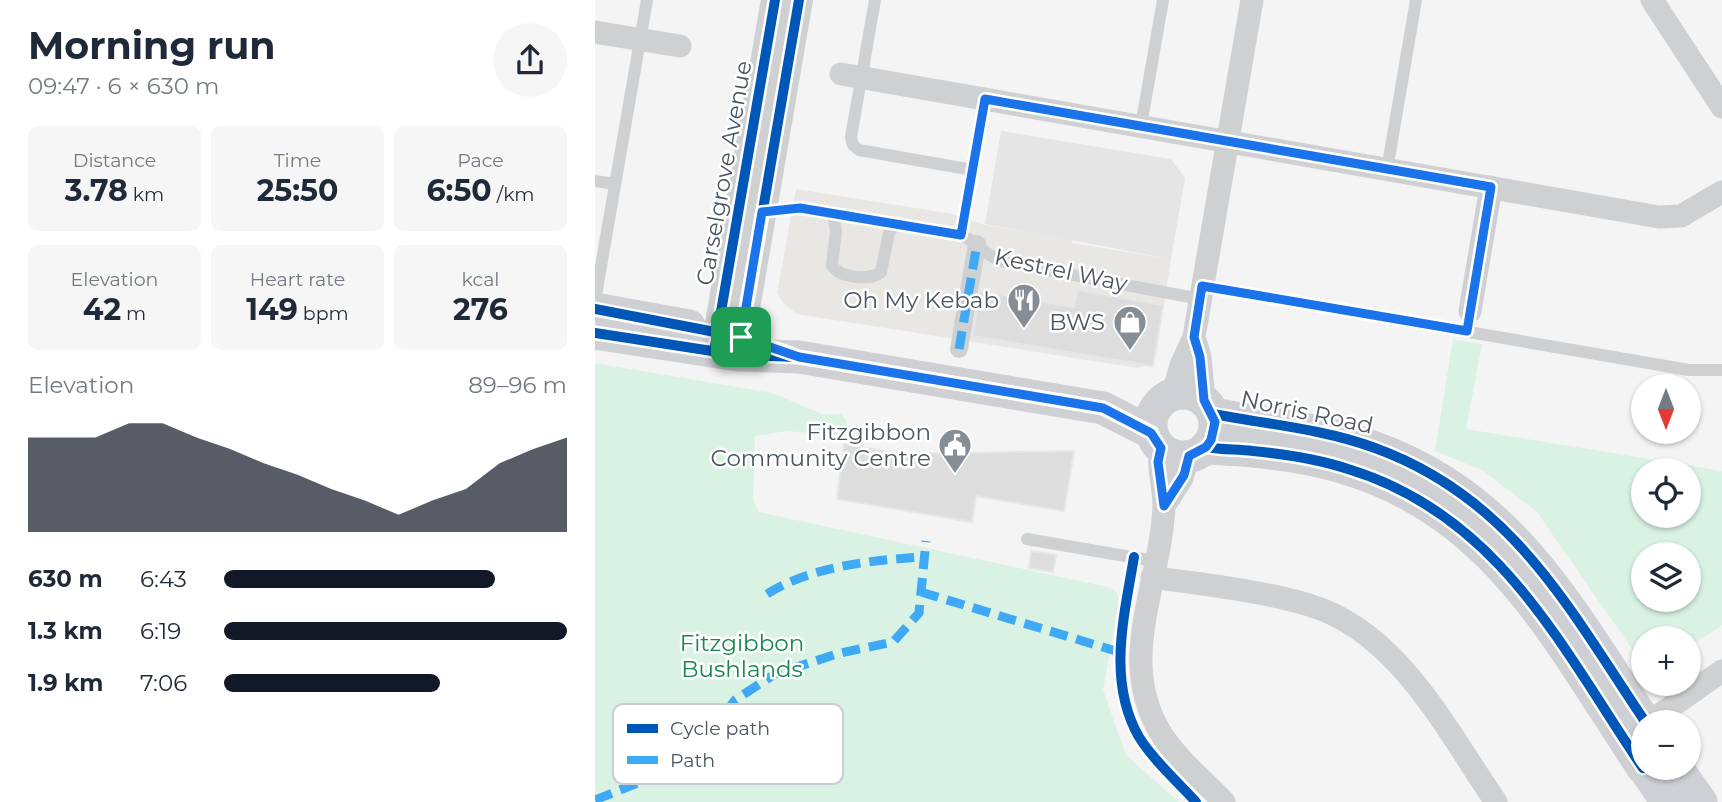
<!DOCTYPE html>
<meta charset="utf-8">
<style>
body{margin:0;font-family:Montserrat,sans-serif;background:#f6f6f7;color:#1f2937;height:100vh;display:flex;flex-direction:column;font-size:26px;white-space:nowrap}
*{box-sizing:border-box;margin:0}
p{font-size:23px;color:#747a83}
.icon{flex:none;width:38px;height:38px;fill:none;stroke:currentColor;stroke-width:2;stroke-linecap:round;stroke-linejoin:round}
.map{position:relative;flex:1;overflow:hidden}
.panel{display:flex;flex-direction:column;background:#fff;width:595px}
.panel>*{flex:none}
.needle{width:46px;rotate:180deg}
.tools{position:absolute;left:1036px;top:374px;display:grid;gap:14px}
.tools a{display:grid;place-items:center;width:70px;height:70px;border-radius:50%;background:#fff;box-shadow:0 2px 5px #0004;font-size:35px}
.pin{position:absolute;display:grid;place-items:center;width:60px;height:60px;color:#fff;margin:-30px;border-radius:14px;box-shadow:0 4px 10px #0006}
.round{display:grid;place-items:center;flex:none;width:74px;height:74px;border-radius:37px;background:#f6f6f7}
.summary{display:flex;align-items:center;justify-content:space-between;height:119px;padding:0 28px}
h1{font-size:38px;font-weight:700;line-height:52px}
.metrics{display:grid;grid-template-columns:repeat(3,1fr);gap:10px;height:119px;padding:7px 28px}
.metrics div{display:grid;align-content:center;border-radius:10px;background:#f6f6f7;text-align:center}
.metrics b{font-size:30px;font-weight:700}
.metrics small{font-size:19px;font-weight:400}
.metrics p{font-size:19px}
.chart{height:196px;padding:14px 28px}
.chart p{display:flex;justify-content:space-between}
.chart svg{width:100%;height:126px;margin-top:7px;fill:#111827;opacity:.7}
ul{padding:0 28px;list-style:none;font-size:23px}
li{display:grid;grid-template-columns:112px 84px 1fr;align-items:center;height:52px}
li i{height:18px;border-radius:9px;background:#111827}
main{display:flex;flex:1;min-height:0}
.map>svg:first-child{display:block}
.commercial{fill:#e8e7e3}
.education{fill:#e6e5e6}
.green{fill:#d9f2e3;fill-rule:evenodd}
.building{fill:#ddddde;stroke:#e5e6e7;stroke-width:2}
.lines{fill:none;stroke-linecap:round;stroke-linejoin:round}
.service{stroke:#ced0d2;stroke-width:12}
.pedestrian{stroke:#ced0d2;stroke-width:18}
.minor{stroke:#ced0d2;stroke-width:23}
.tertiary{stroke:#ced0d2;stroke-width:28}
.secondary{stroke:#ced0d4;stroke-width:33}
.quiet{stroke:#3fa9f5;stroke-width:9;stroke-dasharray:18 9;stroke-linecap:butt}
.cycleway-casing{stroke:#fff;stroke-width:15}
.cycleway{stroke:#0057b8;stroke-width:10}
.route-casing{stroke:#fff;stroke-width:14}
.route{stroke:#1a73e8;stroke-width:9}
.labels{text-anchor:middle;stroke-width:5;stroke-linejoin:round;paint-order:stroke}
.street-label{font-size:23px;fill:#4a5661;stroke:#fff}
.poi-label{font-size:23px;fill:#4a5661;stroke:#fff;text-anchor:end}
.park-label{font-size:23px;fill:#17864f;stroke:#fff}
.key{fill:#fff;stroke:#c9ccd0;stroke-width:2}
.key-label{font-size:19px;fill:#4a5661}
</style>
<main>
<section class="panel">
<div class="summary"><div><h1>Morning run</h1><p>09:47 · 6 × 630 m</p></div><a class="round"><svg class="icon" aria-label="share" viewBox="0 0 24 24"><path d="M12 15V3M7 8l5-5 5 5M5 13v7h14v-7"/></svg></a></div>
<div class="metrics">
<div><p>Distance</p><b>3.78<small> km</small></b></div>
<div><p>Time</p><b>25:50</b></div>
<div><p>Pace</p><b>6:50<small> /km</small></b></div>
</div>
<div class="metrics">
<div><p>Elevation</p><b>42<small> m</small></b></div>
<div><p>Heart rate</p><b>149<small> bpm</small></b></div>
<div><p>kcal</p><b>276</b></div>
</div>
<div class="chart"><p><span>Elevation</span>89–96 m</p>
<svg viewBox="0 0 160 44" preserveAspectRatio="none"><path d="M0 44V11L10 11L20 11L30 6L40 6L50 11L60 15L70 20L80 24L90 29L100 33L110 38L120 33L130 29L140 20L150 15L160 11V44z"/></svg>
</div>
<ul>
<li><b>630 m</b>6:43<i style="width:79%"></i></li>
<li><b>1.3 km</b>6:19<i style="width:100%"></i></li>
<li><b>1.9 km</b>7:06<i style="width:63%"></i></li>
</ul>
</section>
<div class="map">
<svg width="1127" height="802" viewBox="0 0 1127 802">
<rect width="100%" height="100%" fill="#f4f4f4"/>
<path class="commercial" d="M 201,189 L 358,214 L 390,225 L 477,239 L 477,243 L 576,259 L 561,355 L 557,364 L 542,368 L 202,314 L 190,305 L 182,293 Z"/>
<path class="education" d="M 406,131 L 576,159 L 590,178 L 576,259 L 390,224 Z"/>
<path class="green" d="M 858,339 L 887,344 L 871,429 L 1127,471 L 1127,625 L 1094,647 L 1094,639 L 1048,639 L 1048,665 L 942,512 L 887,470 L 840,451 ZM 1048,471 L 1094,471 L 1094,516 L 1048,516 ZM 1048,555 L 1094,555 L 1094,600 L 1048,600 Z
M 0,363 L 177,393 L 227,414 L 246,414 L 252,421 L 252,436 L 192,431 L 160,436 L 158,501 L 164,512 L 513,587 L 522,593 L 524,602 L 508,690 L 531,755 L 584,802 L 0,802 Z"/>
<path class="building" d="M 482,290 L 568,305 L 558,366 L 378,336 L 385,291 L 479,307 Z
M 249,444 L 306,454 L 479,451 L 469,511 L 381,496 L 377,522 L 242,499 Z
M 436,551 L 461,555 L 458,572 L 434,568 Z"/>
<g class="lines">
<path class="service" d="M 280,0 L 256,137 L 258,145 L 264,150 L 378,170
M 546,126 L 568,0
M 792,170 L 821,0
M 0,181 L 20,184
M 167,212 L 205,208 L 366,235 C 383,242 391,257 409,262 L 605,299
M 238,214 L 241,231 L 237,265 C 243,278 275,281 286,272 L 294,233 L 300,224
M 366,235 L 390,99
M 607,286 L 1094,370 L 1127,370
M 0,301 L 52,0
M 432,539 L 559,561"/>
<path class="pedestrian" d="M 364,349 L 382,244"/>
<path class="minor" d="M 1057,0 L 1127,107
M 0,32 L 85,46
M 246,74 L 1064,217 L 1086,216 L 1127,192
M 875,311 L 896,187
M 599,337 L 605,357 L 609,400
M 578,394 L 586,365 L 599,337 L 657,0
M 566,448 C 562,468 569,486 569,506 C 566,584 520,661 567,735 C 583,760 609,781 629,802
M 569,506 L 587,478 L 594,456
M 557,577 C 608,585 664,590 714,605 C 803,631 852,731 901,802
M 1053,723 L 1127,671"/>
<path class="tertiary" d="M 119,352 L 180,0
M 143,355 L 204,0"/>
<path class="secondary" d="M 0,309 L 94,326
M 0,333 L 143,355 L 204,357 L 508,408 L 557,433
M556 425a32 32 0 1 1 64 0a32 32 0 1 1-64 0Z
M 618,414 C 671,424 729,429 780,448 C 918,498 974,609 1051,723
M 611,447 C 627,450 642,449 658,451 C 689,454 723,459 753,469 C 904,515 965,645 1048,768
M 1049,768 L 1072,802
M 1082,768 L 1106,802"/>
<path class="quiet" d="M 364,349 L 382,244
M 326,592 L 524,652
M 172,594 C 216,566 278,560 329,557
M 0,800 L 93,763 L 140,700 L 180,674 L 245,653 L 298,642 L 324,613 L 331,541"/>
<defs>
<path id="cycleway" d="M 0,309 L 146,337 L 197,354
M 0,333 L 143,355 L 204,357 L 508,408 L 557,433
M 119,352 L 180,0
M 143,355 L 204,0
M 618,414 C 671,424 729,429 780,448 C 918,498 974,609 1051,723
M 611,447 C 627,450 642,449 658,451 C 689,454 723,459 753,469 C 904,515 965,645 1048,768
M 539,557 C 529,617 512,681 544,737 C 558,760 583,782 601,802"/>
</defs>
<use href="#cycleway" class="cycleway-casing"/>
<use href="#cycleway" class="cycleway"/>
</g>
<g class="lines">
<defs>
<path id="route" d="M 390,99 L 896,187 L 872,331 L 607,286 L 599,337 L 605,357 L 609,400 L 620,422 L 616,440 L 611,447 L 594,456 L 589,475 L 569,506 L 563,462 L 566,448 L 556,433 L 508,408 L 204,357 L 146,337 L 167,212 L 205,208 L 366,235 Z"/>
</defs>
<use href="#route" class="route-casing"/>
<use href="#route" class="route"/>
</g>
<defs>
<symbol id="restaurant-pin" viewBox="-11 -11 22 30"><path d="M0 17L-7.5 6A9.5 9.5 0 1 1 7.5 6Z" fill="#868d94" stroke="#fff"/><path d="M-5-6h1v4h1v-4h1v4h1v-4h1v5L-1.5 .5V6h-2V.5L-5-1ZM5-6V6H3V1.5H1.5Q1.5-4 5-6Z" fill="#fff"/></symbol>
<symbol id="shop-pin" viewBox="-11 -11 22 30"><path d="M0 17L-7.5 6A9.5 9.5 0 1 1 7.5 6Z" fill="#868d94" stroke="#fff"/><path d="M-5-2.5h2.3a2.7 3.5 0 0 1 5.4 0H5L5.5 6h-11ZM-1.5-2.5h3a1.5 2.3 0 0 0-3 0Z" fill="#fff"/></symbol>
<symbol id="civic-pin" viewBox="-11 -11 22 30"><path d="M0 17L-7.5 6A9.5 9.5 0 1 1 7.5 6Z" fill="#868d94" stroke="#fff"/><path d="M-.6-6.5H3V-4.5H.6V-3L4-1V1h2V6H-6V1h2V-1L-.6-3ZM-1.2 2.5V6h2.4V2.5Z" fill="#fff"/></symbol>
</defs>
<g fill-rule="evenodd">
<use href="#restaurant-pin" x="410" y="281" width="38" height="52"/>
<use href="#shop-pin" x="516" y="303" width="38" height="52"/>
<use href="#civic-pin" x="341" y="426" width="38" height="52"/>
</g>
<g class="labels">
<g class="street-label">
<text transform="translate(129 173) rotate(-80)" y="8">Carselgrove Avenue</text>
<text transform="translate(466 270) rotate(12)" y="8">Kestrel Way</text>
<text transform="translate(712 412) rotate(12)" y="8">Norris Road</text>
</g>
<g class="poi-label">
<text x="404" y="308">Oh My Kebab</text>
<text x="510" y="330">BWS</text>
<text x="336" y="440">Fitzgibbon<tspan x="336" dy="26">Community Centre</tspan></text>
</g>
<g class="park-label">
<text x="147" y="651">Fitzgibbon<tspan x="147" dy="26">Bushlands</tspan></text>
</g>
</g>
<rect x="18" y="704" width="230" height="80" rx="10" class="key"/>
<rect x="32" y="724" width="31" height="9" fill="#0057b8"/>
<rect x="32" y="756" width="31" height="8" fill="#3fa9f5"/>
<g class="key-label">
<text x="75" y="735">Cycle path</text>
<text x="75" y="767">Path</text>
</g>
</svg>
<div class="tools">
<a><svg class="needle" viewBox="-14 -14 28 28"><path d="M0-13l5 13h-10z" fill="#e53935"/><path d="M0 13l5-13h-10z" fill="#747a83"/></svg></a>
<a><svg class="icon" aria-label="locate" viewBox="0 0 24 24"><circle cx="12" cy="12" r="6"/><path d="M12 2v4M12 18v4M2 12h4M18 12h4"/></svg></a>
<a><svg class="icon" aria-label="layers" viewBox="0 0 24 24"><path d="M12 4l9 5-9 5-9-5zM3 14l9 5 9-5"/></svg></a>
<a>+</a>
<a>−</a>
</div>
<div class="pin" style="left:146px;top:337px;background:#1e9e55"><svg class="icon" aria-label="arrive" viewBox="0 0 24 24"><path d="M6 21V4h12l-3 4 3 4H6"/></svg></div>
</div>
</main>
